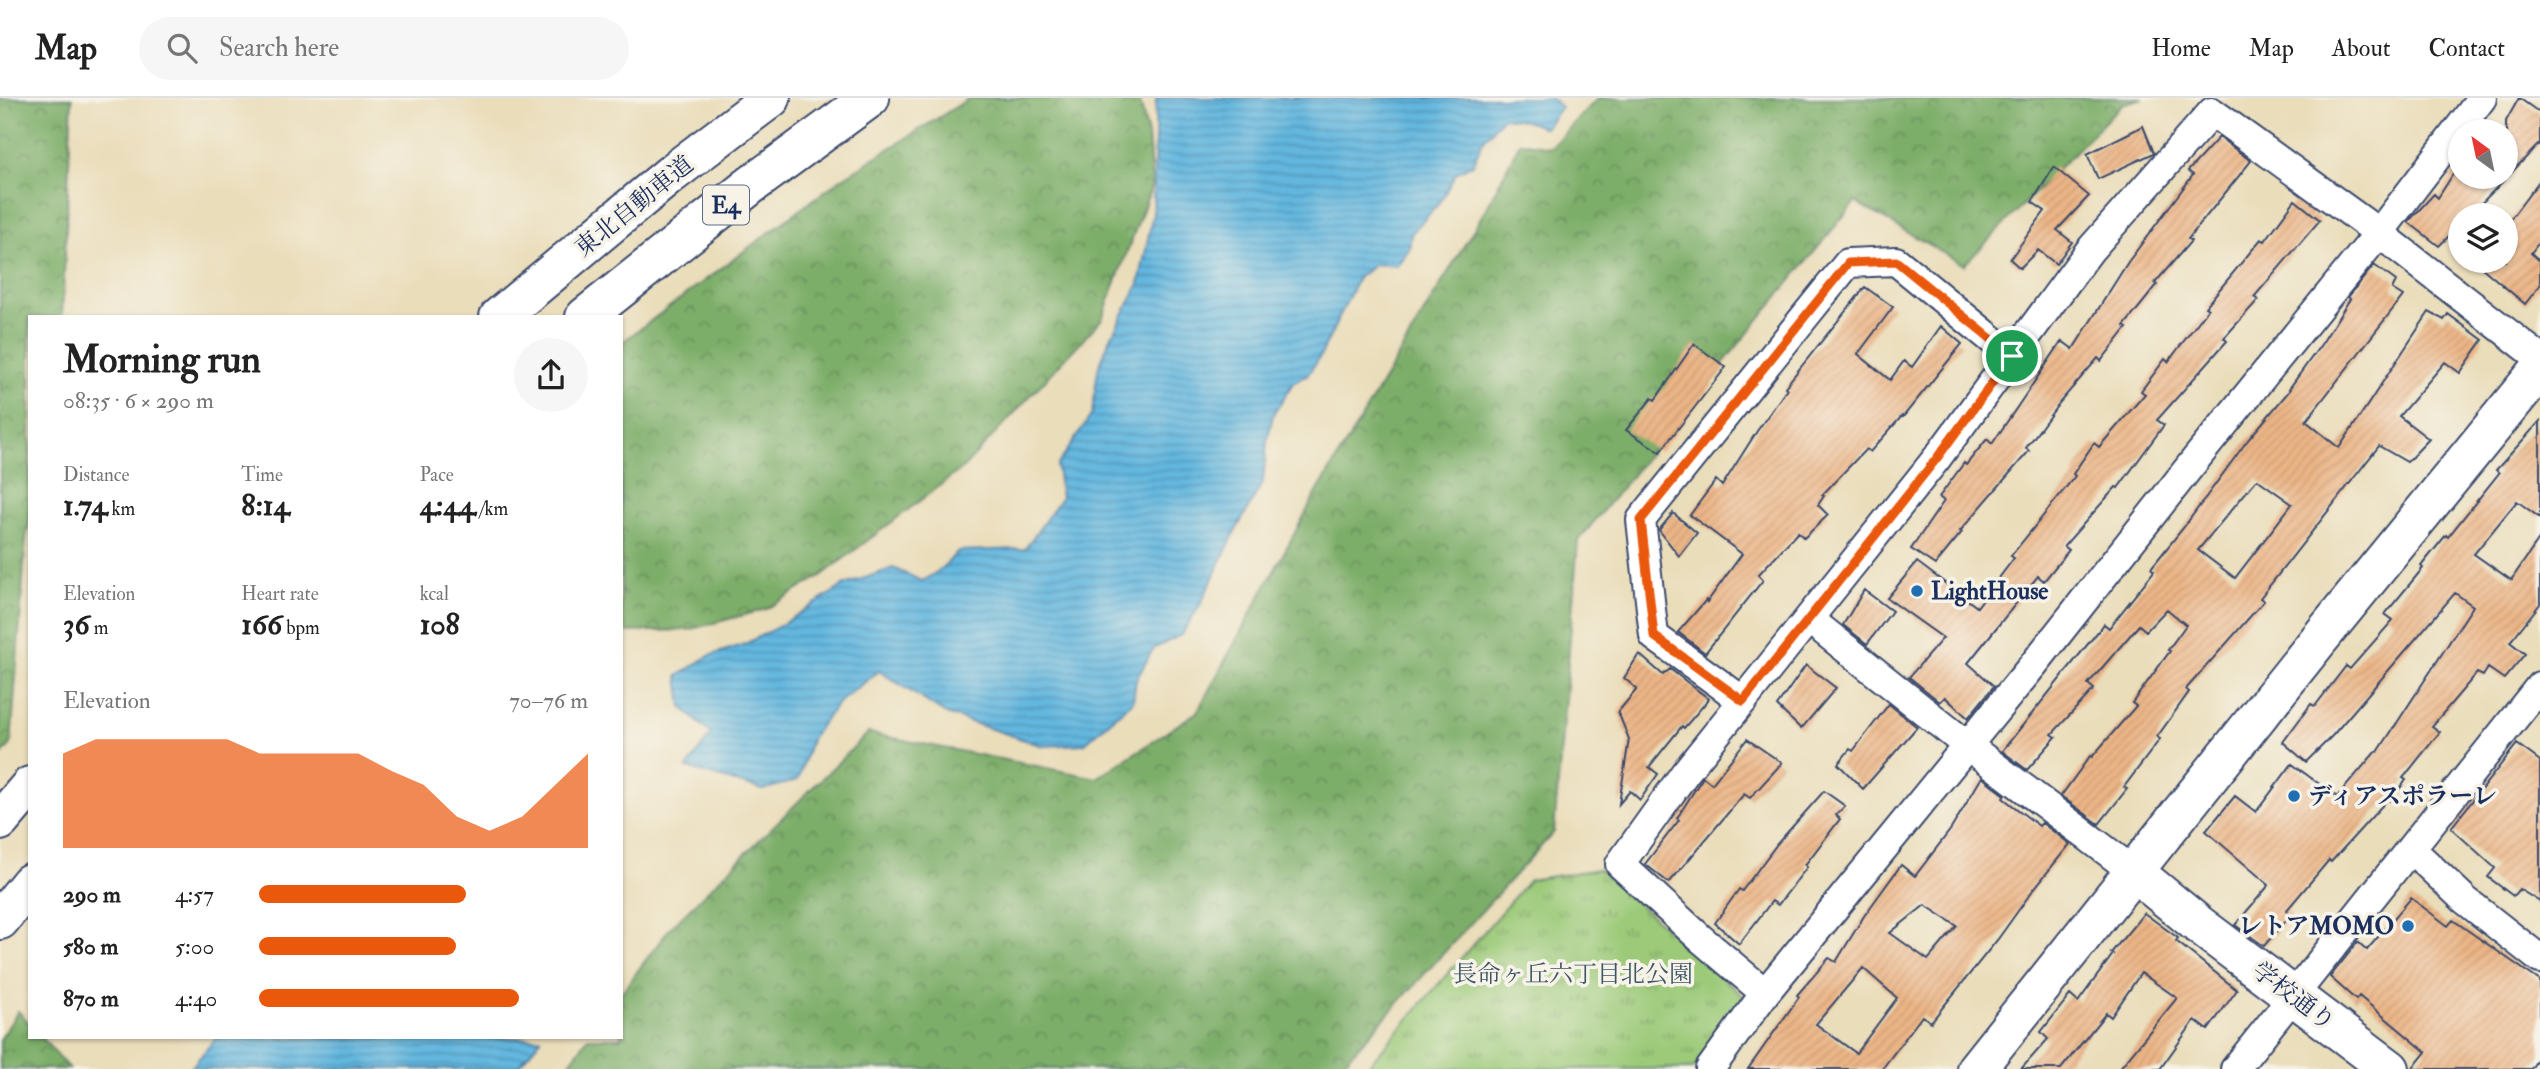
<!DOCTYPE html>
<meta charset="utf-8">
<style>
body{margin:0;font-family:"IM FELL Double Pica","Noto Serif JP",serif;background:#f6f6f6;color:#222;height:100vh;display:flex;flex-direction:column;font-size:26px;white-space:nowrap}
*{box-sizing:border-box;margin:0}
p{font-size:23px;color:#767676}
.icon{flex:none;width:38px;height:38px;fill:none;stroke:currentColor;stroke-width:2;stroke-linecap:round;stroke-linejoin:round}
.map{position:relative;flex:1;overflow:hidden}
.sheet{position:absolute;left:28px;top:217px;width:595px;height:724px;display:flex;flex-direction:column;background:#fff;border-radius:0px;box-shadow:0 2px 5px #0004}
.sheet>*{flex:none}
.needle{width:46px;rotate:327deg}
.controls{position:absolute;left:2448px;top:21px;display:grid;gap:14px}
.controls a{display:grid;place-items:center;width:70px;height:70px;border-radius:50%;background:#fff;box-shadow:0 2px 5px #0004;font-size:35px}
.pin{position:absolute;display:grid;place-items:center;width:60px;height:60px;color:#fff;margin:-30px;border:4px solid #fff;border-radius:50%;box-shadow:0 2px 7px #0007}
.round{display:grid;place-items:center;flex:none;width:74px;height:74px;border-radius:37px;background:#f6f6f6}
.head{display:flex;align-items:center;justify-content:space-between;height:119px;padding:0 35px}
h1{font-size:38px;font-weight:700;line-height:52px}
.figures{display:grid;grid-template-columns:repeat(3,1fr);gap:10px;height:119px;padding:7px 35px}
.figures div{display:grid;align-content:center}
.figures b{font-size:30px;font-weight:700}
.figures small{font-size:19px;font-weight:400}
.figures p{font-size:19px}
.chart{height:196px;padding:14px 35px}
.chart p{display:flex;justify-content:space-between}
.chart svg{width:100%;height:126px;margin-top:7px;fill:#ea580c;opacity:.7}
ul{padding:0 35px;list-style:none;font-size:23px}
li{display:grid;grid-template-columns:112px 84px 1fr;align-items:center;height:52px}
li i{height:18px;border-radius:9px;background:#ea580c}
header{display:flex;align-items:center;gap:42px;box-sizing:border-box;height:98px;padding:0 35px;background:#fff;border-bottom:2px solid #e0e0e0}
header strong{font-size:33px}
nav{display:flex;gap:38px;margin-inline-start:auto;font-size:24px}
.search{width:490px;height:63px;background:#f6f6f6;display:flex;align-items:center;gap:18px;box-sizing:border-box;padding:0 24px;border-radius:38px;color:#767676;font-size:26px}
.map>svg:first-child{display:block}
.forest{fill:url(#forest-crowns);stroke:#4c6e64;stroke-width:2}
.park{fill:url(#park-tufts);stroke:#5c7c6c;stroke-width:2}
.water{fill:url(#water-rules);stroke:#3f739e;stroke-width:2}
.building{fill:url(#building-hatch);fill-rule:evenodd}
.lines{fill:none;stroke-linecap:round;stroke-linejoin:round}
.street-casing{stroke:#3a496c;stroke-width:32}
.secondary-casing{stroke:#3a496c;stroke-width:42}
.highway-casing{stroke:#3a496c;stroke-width:42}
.street{stroke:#fff;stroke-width:28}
.secondary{stroke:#fff;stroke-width:38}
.highway{stroke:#fff;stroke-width:38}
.route-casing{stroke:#fff;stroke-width:14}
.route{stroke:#ea580c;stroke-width:9}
.poi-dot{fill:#1f6fb2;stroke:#f7f3e8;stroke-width:2.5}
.labels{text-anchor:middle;stroke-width:7;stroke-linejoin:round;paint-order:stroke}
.shield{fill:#f7f3e8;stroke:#5d6a87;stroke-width:2}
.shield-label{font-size:23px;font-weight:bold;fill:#1b2f5e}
.street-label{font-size:24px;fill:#1b2f5e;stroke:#f7f3e8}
.poi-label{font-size:24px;font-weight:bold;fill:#1b2f5e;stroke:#f7f3e8;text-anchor:start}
.park-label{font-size:24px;fill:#3b5665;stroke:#f7f3e8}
</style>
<header>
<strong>Map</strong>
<div class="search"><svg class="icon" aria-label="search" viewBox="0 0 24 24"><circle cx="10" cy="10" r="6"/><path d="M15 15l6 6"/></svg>Search here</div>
<nav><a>Home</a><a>Map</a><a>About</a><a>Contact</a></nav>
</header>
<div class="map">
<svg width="2540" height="971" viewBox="0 0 2540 971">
<defs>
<pattern id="forest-crowns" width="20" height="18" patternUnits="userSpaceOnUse" patternTransform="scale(1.75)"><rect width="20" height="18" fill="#7dae69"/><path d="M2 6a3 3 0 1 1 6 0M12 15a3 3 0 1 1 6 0" fill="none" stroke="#668e5a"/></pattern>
<pattern id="park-tufts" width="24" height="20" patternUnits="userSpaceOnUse" patternTransform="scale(1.75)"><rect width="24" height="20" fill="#9cca79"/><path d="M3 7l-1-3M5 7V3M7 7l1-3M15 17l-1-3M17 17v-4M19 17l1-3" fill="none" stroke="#7ea466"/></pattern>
<pattern id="water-rules" width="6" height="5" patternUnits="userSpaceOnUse" patternTransform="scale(1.75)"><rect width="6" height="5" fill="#63b7df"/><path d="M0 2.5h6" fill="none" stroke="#5195b8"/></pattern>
<pattern id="building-hatch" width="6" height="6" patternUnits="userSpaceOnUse" patternTransform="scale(1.75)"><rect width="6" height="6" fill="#ecb586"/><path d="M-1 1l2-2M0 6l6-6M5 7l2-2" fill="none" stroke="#ca9c76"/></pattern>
</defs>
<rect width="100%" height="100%" fill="#f7f3e8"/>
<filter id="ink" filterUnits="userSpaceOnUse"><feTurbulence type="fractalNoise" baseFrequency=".0143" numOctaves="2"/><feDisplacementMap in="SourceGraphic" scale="14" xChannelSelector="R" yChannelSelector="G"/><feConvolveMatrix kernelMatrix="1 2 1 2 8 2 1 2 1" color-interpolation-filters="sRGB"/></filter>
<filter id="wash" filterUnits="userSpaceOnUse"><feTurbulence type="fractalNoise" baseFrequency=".00686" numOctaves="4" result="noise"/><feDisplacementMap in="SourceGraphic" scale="28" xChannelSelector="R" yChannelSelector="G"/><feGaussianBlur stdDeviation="1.57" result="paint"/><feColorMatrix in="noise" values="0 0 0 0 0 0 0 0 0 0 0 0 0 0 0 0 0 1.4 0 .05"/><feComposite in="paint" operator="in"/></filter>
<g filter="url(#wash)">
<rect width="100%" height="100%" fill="#eaddba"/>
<path class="forest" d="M 0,0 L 72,0 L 62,219 L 30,219 L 30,421 L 26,440 L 11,646 L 0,659 Z
M 970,0 L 1139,0 L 1148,37 L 1152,87 L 1102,221 L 964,369 L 821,478 L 766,511 L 688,532 L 621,534 L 621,245 L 841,81 Z
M 1598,0 L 2143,0 L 2122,6 L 1964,167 L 1855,104 L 1578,443 L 1554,734 L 1338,971 L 565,971 L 588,940 L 621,940 L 621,895 L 670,830 L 868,635 L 1097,680 L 1197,614 L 1316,396 L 1487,109 L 1520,44 L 1551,49 Z
M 18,913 L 30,926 L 30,940 L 42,940 L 69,971 L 0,971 L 0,942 Z"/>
<path class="park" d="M 1599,771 L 1748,902 L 1693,971 L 1365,971 L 1529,782 Z"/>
<path class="water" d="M 1156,0 L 1550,0 L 1561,9 L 1545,30 L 1523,22 L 1503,19 L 1482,44 L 1473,66 L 1456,75 L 1440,104 L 1411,136 L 1409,151 L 1397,168 L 1375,166 L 1358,180 L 1320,259 L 1308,276 L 1293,285 L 1273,317 L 1267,344 L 1263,384 L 1235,434 L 1199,509 L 1181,537 L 1153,551 L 1136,582 L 1133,603 L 1084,646 L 1043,648 L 946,616 L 879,573 L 838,605 L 812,639 L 798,682 L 763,692 L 687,670 L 711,636 L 682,609 L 678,578 L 709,558 L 745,546 L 776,530 L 845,487 L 893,470 L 922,483 L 943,470 L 958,453 L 1025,451 L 1061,400 L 1057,368 L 1092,316 L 1098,271 L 1109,243 L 1139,186 L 1153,116 Z
M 216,940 L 542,940 L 516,971 L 190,971 Z"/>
<g id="blocks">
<path class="building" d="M 2519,0 L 2540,15 L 2540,45 L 2470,117 L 2460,117 L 2460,127 L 2439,148 L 2408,124 L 2434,96 L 2438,100 L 2458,68 L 2460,70 L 2460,79 L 2506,79 L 2506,23 Z
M 2143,28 L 2154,55 L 2098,81 L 2087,56 Z
M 2219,39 L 2251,63 L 2188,141 L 2191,143 L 2155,185 L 2157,187 L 2124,228 L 2127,230 L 2101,263 L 2098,260 L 2060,304 L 2026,350 L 2029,353 L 1960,433 L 1962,434 L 1935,467 L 1911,451 L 1944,403 L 1939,399 L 1964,365 L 1966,367 L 1987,341 L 1992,346 L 2062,243 L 2073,251 L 2128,164 L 2193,77 L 2188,73 Z
M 2054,69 L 2089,98 L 2057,132 L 2072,144 L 2056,166 L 2038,152 L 2020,170 L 2010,161 L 2045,113 L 2032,104 Z
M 2540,82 L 2540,143 L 2531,155 L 2540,163 L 2540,187 L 2525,206 L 2474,163 L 2506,163 L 2506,127 Z
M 2295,102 L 2320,122 L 2254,199 L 2258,202 L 2224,240 L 2227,243 L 2157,322 L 2164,327 L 2118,390 L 2116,389 L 2064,448 L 2069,452 L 2044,483 L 2038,478 L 1968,565 L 1994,588 L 1968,620 L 1945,599 L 1940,604 L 1909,579 L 1943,540 L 1887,500 L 1917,464 L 1977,509 L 2014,460 L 2011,458 L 2075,378 L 2073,376 L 2094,345 L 2099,349 L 2145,296 L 2141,293 L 2165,261 L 2168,264 L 2208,211 L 2205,209 L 2261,141 L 2265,143 Z
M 2374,167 L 2396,183 L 2392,191 L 2403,198 L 2306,323 L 2339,350 L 2429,214 L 2444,222 L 2448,216 L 2483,242 L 2460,275 L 2445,264 L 2399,318 L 2429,341 L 2407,364 L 2379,348 L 2260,500 L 2264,503 L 2186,591 L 2189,594 L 2157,639 L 2160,641 L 2124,689 L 2127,691 L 2099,726 L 2061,698 L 2090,658 L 2092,659 L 2136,608 L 2132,605 L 2170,553 L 2168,552 L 2186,527 L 2167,511 L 2146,533 L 2139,527 L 2088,586 L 2094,591 L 2052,636 L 2056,639 L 2027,672 L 2002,653 L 2104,526 L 2109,530 L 2154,473 L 2151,470 L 2184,429 L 2247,343 L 2290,292 L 2289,291 L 2322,245 L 2350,201 L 2348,199 ZM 2257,381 L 2292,406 L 2235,480 L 2198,452 Z
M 1865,189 L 1893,209 L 1858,256 L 1890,282 L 1904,263 L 1912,269 L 1941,228 L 1962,246 L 1903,319 L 1902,318 L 1870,354 L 1866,351 L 1822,397 L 1824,398 L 1818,407 L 1828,417 L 1804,440 L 1798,434 L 1758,477 L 1763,482 L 1705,555 L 1678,534 L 1706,502 L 1707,504 L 1742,456 L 1690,417 L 1716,382 L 1722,388 L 1757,333 L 1787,291 L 1785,289 Z
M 1694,246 L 1726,269 L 1660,354 L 1626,332 L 1652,300 L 1655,302 Z
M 2540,323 L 2540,420 L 2517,403 L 2474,456 L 2511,482 L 2540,440 L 2540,506 L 2510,544 L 2525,556 L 2504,581 L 2488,570 L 2483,578 L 2477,575 L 2432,628 L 2440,634 L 2403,680 L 2406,682 L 2391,703 L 2388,701 L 2331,764 L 2329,762 L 2286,813 L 2291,817 L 2264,848 L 2235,827 L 2269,787 L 2206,733 L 2235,698 L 2256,714 L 2292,666 L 2337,699 L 2376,653 L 2378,654 L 2473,508 L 2455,495 L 2333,637 L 2306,664 L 2283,644 L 2311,606 L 2315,608 L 2346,568 L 2350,571 L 2393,522 L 2385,516 L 2423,470 L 2421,468 L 2446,437 L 2448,439 L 2499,375 L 2496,372 Z
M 1673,415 L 1697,435 L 1679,458 L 1659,432 Z
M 1864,492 L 1892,513 L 1867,546 L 1843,527 Z
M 1639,556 L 1663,577 L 1670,571 L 1709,601 L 1684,630 L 1682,628 L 1649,669 L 1658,676 L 1640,702 L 1630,693 L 1619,706 L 1629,641 L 1618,614 L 1637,591 L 1624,580 Z
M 1806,567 L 1836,590 L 1801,631 L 1777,608 Z
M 1889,606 L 1917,629 L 1863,691 L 1838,666 L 1850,651 L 1853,653 Z
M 1747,641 L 1782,665 L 1750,700 L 1744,696 L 1669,785 L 1645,766 L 1679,722 L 1677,720 L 1703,679 L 1712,686 Z
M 2517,646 L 2540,663 L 2540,804 L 2519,791 L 2513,798 L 2488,779 L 2495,770 L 2451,730 Z
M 1982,679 L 2005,697 L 2003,700 L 2039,728 L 2042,725 L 2070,746 L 2033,792 L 1998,841 L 1931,924 L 1922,918 L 1882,971 L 1748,971 L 1799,899 L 1797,897 L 1829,860 L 1836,864 L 1864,818 L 1901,767 L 1915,778 L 1951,731 ZM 1925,807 L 1957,828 L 1928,862 L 1890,835 ZM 1863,870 L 1897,900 L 1856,955 L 1816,926 Z
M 1824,693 L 1845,708 L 1836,717 L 1840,721 L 1805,767 L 1807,769 L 1778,807 L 1772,803 L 1739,846 L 1715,825 L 1739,791 L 1742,793 L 1777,746 Z
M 2411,800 L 2448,828 L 2453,822 L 2540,883 L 2540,957 L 2531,971 L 2412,971 L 2426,954 L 2359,898 L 2356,902 L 2330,879 L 2358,844 L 2367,852 Z
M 2144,815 L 2178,840 L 2176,843 L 2237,892 L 2208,932 L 2195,922 L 2160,971 L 2119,971 L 2177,900 L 2141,875 L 2111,919 L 2106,915 L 2061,971 L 2021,971 L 2048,941 L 2041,934 L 2070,897 L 2078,904 L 2113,856 L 2111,855 Z"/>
</g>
</g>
<g filter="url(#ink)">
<use href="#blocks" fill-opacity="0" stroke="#3a496c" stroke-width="2"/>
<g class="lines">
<defs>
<path id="street" d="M 1809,521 L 1968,648 L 2133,773
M 1743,603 L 1654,538 L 1641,422 L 1848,165 L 1896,163 L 2012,258
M 2411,751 L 2465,802 L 2540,861
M 1765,895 L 1700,840 L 1620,766 L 1685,675 L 1937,360 L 2090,152 L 2212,14 L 2379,135 L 2540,260
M 1710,971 L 1765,895 L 2034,566 L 2195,362 L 2379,135 L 2482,0
M 2235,971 L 2540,588"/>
<path id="secondary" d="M 2133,773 L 2199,827 L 2390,971
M 1976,971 L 2317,544 L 2540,271"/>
<path id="highway" d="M 499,219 L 671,76 L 771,0
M 585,219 L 751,87 L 870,0
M 0,723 L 30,688
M 0,822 L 30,785"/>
</defs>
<use href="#street" class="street-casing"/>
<use href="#secondary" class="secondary-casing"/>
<use href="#highway" class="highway-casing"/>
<use href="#street" class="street"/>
<use href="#secondary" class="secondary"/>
<use href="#highway" class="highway"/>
</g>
</g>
<g class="lines" filter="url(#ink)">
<defs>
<path id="route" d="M 1896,163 L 2012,258 L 1937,360 L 1743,603 L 1654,538 L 1641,422 L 1848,165 Z"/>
</defs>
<use href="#route" class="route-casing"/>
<use href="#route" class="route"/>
</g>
<g class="poi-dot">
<circle cx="1917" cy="493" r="7"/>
<circle cx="2294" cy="698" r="7"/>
<circle cx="2408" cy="828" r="7"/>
</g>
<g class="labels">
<rect class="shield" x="703" y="87.5" width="46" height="39" rx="5"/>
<g class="shield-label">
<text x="726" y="115">E4</text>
</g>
<g class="street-label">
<text transform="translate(634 108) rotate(-39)" y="8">東北自動車道</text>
<text transform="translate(2294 898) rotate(37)" y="8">学校通り</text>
</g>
<g class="poi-label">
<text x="1931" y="501">LightHouse</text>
<text x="2308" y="706">ディアスポラーレ</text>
<text x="2394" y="836" text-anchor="end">レトアMOMO</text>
</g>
<g class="park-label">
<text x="1573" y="884">長命ヶ丘六丁目北公園</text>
</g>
</g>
</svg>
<div class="controls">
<a><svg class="needle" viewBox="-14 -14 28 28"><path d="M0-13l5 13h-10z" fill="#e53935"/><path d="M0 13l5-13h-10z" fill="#767676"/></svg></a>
<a><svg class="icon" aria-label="layers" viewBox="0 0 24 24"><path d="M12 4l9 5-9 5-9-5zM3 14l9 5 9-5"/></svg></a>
</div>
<div class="pin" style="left:2012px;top:258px;background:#1e9e55"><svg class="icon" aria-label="arrive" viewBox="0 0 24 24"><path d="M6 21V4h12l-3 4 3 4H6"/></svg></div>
<section class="sheet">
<div class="head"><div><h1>Morning run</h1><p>08:35 · 6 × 290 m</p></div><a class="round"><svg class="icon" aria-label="share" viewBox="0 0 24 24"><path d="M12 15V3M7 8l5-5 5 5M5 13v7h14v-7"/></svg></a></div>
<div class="figures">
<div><p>Distance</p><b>1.74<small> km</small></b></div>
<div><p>Time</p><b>8:14</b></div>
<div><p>Pace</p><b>4:44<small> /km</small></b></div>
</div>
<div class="figures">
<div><p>Elevation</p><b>36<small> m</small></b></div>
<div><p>Heart rate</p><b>166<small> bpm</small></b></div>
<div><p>kcal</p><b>108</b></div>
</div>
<div class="chart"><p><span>Elevation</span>70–76 m</p>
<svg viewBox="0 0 160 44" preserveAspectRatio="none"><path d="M0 44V11L10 6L20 6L30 6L40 6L50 6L60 11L70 11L80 11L90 11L100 17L110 22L120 33L130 38L140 33L150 22L160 11V44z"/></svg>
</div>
<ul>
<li><b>290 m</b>4:57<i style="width:63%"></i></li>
<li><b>580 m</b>5:00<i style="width:60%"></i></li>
<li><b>870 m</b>4:40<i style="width:79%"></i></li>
</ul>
</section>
</div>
